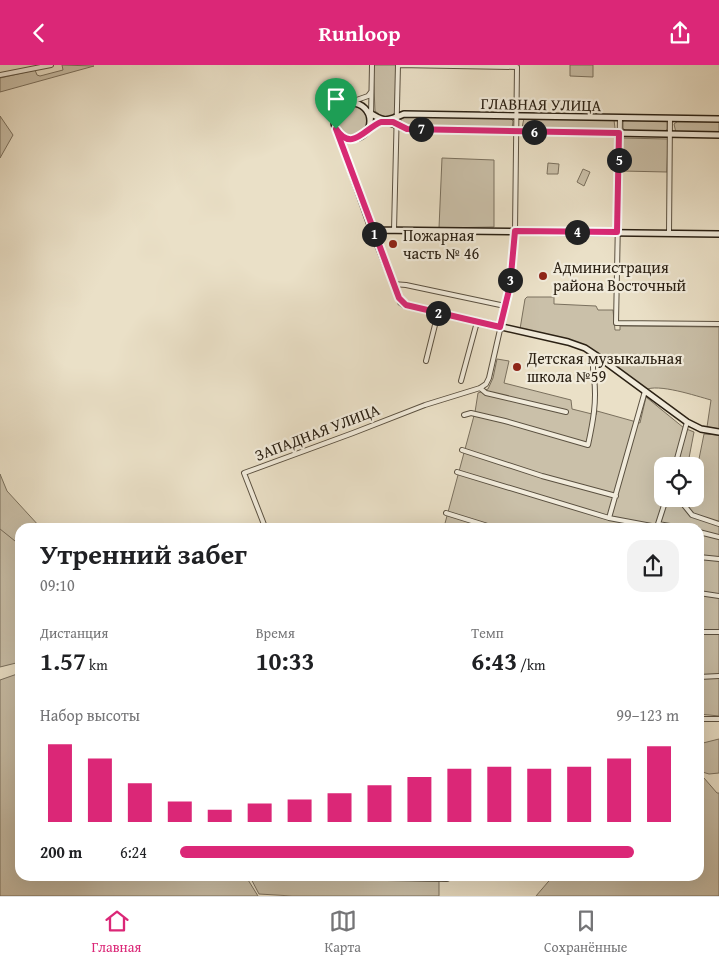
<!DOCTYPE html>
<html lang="ru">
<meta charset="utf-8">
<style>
body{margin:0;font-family:"Gentium Book Plus",serif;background:#f2f2f2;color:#202124;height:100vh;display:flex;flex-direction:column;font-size:19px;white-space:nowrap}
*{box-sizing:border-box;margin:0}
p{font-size:16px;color:#757577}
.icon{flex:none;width:28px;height:28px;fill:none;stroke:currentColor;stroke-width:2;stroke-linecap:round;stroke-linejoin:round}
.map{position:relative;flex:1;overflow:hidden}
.sheet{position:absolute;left:15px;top:458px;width:689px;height:358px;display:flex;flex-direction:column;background:#fff;border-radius:15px;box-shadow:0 5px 20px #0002}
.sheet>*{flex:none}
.buttons{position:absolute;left:654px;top:392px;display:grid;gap:10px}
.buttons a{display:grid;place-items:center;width:50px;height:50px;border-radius:10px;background:#fff;box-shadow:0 5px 20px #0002;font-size:25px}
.pin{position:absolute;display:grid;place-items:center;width:42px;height:42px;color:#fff;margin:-51px -21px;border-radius:50% 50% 50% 0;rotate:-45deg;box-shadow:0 0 5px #0007}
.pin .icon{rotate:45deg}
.km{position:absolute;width:25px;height:25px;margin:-12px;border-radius:50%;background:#222;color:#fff;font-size:14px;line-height:25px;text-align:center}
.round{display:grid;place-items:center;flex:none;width:52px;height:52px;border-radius:15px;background:#f2f2f2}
.summary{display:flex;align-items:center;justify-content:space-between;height:85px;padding:0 25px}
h1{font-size:28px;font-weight:700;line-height:38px}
.figures{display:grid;grid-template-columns:repeat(3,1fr);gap:8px;height:85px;padding:5px 25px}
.figures div{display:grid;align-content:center}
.figures b{font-size:25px;font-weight:700}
.figures small{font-size:14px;font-weight:400}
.figures p{font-size:14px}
.chart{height:140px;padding:10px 25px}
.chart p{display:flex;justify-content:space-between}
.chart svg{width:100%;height:90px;margin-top:5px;stroke:#db2777;stroke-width:6}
ul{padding:0 25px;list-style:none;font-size:16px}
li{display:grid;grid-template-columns:80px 60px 1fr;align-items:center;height:38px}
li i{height:12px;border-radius:6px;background:#db2777}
header{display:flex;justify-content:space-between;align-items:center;height:65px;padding:0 25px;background:#db2777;color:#fff;font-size:22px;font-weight:700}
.tabs{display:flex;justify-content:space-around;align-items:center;height:70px;border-top:1px solid #e0e0e0;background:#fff;font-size:14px;color:#757577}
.tabs a{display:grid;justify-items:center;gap:2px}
.tabs .current{color:#db2777}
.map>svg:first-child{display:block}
.green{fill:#cac0a9;stroke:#7a705e;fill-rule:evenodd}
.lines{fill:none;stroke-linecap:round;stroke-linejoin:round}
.stream{stroke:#776d5b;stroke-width:1}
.street-casing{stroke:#5b5141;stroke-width:6}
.secondary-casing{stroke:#2b2114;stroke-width:8}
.street{stroke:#f1ebdb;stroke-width:4}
.secondary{stroke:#f1ebdb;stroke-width:5}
.route-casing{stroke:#fff;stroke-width:10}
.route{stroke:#db2777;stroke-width:6}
.poi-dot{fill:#8f2418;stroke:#f1ebdb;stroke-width:2}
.labels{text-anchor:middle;stroke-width:4.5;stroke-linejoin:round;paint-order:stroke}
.street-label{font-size:16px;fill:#2b2114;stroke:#f1ebdb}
.poi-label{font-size:16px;fill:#2b2114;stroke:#f1ebdb;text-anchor:start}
</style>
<header><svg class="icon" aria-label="back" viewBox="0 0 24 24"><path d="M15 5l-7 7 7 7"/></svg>Runloop<svg class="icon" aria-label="share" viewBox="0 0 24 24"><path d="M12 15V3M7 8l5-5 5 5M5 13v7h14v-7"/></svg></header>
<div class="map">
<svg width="719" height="831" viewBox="0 0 719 831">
<rect width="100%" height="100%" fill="#eae0c7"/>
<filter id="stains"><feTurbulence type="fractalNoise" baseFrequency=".004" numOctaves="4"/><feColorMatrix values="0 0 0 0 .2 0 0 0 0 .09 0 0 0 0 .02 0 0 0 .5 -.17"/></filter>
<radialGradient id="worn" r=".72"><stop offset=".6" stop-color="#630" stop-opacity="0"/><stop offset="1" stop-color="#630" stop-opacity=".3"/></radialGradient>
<path class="green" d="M 62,0 L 94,1 L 0,27 L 0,13 L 35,5 L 37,10 L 40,11 L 63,5 Z
M 373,0 L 396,0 L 395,47 L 391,52 L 384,53 L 375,46 Z
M 570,0 L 593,0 L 593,12 L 570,11 Z
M336 56a16 16 0 1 1 32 0a16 16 0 1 1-32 0Z
M 0,51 L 13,70 L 0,93 Z
M 404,51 L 510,53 L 513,56 L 512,64 L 404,62 L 401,59 L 401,54 Z
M 524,53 L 611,54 L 614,55 L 615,63 L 611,66 L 524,65 L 522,63 Z
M 626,54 L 664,54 L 667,57 L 667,64 L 664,67 L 626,66 L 623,63 L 623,57 Z
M 678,56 L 719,56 L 719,69 L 676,68 L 674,59 Z
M 622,73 L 668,74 L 667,107 L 622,106 Z
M 442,93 L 494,95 L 494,162 L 439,163 Z
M 548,98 L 559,99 L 558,109 L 547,109 Z
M 583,104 L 590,107 L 584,121 L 577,117 Z
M 527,232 L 554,232 L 554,239 L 596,241 L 598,245 L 613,245 L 615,265 L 620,265 L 620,261 L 719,262 L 719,364 L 707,362 L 711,335 C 696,331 658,318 645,325 L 604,292 L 587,282 L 520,264 L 525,234 Z
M 497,294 L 509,296 L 504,318 L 571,335 L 572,344 L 596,350 L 597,346 L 640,358 L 646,332 L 684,363 L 694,367 L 689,393 L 699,394 L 704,369 L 719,370 L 719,651 L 699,649 L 699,462 L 444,462 L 475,347 L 478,328 L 488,324 L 493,313 ZM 662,401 L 695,401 L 695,434 L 662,434 Z
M 0,409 L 7,426 L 40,462 L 20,462 L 20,597 L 0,602 Z
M 20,608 L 20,810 L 245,810 L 258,831 L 0,831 L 0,615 Z
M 719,674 L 719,708 L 709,709 L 699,706 L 699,679 Z
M 699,712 L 704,713 L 717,728 L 719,728 L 719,831 L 536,831 L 554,810 L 699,810 Z
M 249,810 L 262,810 L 263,813 L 439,816 L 439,831 L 292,831 L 259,829 Z"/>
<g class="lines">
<path class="stream" d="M 0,464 L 20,480"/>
<defs>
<path id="street" d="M 0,10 L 51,0
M 348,38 L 368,31 L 371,27
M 620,53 L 616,258 L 719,259
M 370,59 L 371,52 L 372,0
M 669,168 L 670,53
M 393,219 L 406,220 L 505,241
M 426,296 L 438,248
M 461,316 L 477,257
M 480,323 L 486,328 L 566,347
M 464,350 L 471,348 L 505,356 L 588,380 C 593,357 597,336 594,313 C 593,304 591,298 598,291
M 462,385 L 542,411 L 616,431
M 675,401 L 687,357
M 457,407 L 609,453 L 657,462
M 679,434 L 692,450 L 719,459
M 446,448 L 491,462
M 609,453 L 645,326
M 658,459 L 676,462
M 265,462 L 244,408 L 353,368 L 425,340 L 480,323 L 486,319 L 489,313 L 510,221 L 515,165 L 517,2 L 398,0 L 394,165
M 657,462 L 666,434
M 699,467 L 719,472
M 699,492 L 719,494
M 699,528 L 719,531
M 699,567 L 719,567
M 699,612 L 719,611
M 699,654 L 719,654
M 266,810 L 266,811 L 447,814 L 447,810"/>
<path id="secondary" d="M334 56a18 18 0 1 1 36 0a18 18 0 1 1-36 0Z
M 367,46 C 383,57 386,57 404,49 L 719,54
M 336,63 L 372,165 L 401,237 L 405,240 L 568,277 L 585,283 L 600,293 L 687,357 L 701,364 L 719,367
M 365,68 C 385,51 385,57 407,64 L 719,70
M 372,165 L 719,169"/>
</defs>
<use href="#street" class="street-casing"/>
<use href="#secondary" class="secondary-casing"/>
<use href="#street" class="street"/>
<use href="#secondary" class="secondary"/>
</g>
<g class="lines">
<defs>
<path id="route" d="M 381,57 L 393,57 L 407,64 L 619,68 L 617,167 L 515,166 L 510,221 L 500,262 L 406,240 L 399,233 L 336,64 C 352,88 365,63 381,57 Z"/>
</defs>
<use href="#route" class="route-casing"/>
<use href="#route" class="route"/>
</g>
<g class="poi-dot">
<circle cx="393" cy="179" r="5"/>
<circle cx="543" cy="211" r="5"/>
<circle cx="517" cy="302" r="5"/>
</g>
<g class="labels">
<g class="street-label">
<text transform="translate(541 39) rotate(1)" y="6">ГЛАВНАЯ УЛИЦА</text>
<text transform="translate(317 367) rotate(-21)" y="6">ЗАПАДНАЯ УЛИЦА</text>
</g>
<g class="poi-label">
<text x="403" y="176">Пожарная<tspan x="403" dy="18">часть № 46</tspan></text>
<text x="553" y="208">Администрация<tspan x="553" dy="18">района Восточный</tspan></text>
<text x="527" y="299">Детская музыкальная<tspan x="527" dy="18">школа №59</tspan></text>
</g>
</g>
<rect width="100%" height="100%" filter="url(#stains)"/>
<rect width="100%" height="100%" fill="url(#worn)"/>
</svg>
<div class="buttons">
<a><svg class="icon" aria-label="locate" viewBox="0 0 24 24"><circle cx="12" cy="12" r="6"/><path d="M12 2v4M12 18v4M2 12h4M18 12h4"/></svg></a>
</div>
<div class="pin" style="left:336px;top:64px;background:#1e9e55"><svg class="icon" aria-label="arrive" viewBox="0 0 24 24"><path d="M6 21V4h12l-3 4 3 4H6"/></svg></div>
<b class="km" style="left:374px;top:169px">1</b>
<b class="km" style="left:438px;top:248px">2</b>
<b class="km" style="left:510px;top:215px">3</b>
<b class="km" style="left:577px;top:167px">4</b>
<b class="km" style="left:619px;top:95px">5</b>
<b class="km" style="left:534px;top:67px">6</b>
<b class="km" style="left:421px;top:64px">7</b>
<section class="sheet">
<div class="summary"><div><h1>Утренний забег</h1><p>09:10</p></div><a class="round"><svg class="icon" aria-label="share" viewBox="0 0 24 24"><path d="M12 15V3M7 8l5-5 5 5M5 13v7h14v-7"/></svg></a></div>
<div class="figures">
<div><p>Дистанция</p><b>1.57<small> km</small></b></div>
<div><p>Время</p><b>10:33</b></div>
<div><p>Темп</p><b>6:43<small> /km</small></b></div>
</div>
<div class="chart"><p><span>Набор высоты</span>99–123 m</p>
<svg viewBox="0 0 160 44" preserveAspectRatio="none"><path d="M5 44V6M15 44V13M25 44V25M35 44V34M45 44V38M55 44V35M65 44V33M75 44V30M85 44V26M95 44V22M105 44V18M115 44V17M125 44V18M135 44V17M145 44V13M155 44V7"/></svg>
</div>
<ul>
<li><b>200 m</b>6:24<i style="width:91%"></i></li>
</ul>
</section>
</div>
<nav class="tabs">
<a class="current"><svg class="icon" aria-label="home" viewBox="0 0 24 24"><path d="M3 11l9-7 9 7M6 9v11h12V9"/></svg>Главная</a>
<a><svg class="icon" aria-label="map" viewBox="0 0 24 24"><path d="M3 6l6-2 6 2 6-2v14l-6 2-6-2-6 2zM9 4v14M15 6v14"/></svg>Карта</a>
<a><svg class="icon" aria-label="saved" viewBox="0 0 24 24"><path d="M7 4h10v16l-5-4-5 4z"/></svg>Сохранённые</a>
</nav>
